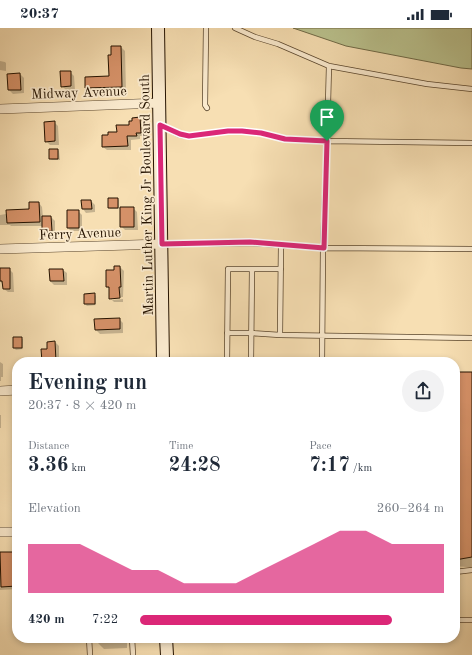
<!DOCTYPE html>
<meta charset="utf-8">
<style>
body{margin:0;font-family:"Old Standard TT",serif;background:#f2f2f3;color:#1f2937;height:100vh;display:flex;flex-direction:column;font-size:15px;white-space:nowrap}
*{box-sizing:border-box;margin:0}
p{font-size:13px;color:#747a83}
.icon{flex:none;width:22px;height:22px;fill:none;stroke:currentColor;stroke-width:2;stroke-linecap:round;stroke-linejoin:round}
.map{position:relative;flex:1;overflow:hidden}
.drawer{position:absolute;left:12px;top:329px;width:448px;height:286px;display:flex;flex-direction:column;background:#fff;border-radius:16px;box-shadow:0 2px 6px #0003}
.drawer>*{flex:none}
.pin{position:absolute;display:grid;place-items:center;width:34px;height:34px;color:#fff;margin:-41px -17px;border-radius:50% 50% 50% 0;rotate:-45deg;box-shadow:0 0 4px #0007}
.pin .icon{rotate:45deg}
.round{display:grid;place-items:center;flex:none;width:42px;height:42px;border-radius:21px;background:#f2f2f3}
.head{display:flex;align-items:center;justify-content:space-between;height:68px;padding:0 16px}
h1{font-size:22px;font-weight:600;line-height:30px}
.metrics{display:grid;grid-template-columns:repeat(3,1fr);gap:6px;height:68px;padding:4px 16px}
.metrics div{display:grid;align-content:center}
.metrics b{font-size:20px;font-weight:600}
.metrics small{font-size:11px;font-weight:400}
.metrics p{font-size:11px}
.chart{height:112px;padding:8px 16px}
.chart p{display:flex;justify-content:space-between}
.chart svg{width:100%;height:72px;margin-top:4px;fill:#db2777;opacity:.7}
ul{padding:0 16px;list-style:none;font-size:13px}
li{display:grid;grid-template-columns:64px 48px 1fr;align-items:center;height:30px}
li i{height:10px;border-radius:5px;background:#db2777}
.status{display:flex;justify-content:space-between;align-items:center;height:28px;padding:0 20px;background:#fff;direction:ltr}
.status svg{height:11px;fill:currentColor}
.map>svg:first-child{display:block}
.green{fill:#bac28e;stroke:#706a47}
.shadow{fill:#0003}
.building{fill:#d59168;stroke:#251300}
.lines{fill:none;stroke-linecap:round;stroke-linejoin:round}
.service-casing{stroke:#5a462d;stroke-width:6}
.minor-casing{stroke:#5a462d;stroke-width:10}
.secondary-casing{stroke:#251300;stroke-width:14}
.service{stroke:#faeace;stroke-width:4.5}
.minor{stroke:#faeace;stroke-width:9}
.secondary{stroke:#faeace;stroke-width:12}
.route-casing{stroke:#fff;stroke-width:8}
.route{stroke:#db2777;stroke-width:5}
.labels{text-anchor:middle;stroke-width:3.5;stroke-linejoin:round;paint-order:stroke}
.street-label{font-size:14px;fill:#251300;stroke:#faeace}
</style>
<div class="status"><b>20:37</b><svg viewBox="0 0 49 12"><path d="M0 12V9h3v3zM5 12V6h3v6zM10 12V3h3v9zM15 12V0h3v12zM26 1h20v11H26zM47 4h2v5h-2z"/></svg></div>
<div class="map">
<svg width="472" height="627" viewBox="0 0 472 627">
<rect width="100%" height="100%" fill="#f7dfb3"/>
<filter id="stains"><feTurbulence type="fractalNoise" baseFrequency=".005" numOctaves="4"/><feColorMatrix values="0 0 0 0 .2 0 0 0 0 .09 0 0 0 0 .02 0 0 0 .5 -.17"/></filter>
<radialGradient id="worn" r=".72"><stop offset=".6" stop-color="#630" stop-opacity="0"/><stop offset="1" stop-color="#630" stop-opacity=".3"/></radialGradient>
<path class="green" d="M 293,0 L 472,0 L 472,41 L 461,40 L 346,18 Z"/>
<path class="shadow" d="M 121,19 L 125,23 L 126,63 L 90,64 L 86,60 L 86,50 L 110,49 L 112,27 Z
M 0,33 L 5,34 L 6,35 L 6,43 L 0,42 Z
M 70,44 L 74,48 L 75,62 L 66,62 L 62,58 Z
M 20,46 L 24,50 L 24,65 L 13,66 L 9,62 Z
M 140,90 L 144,94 L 144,108 L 140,108 L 140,111 L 131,112 L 131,122 L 107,122 L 103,119 L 109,108 L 118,105 Z
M 54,94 L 58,98 L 59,117 L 50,117 L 46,113 Z
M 58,122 L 59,123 L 60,132 L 52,132 L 50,131 Z
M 118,171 L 119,172 L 119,180 L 133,180 L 137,184 L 138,202 L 125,202 L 121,198 L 121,181 L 110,181 L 109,180 Z
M 91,173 L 95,177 L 95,184 L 86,185 L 83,181 Z
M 39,175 L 42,179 L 43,189 L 51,189 L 55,193 L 55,206 L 47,207 L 43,203 L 43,198 L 11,198 L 10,197 L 0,197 L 0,187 L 30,182 Z
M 78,183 L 82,187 L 82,203 L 71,203 L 68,200 Z
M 120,239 L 124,243 L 123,269 L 112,270 L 112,272 L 123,271 L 123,274 L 114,274 L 110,270 L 110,261 L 107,259 L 115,243 Z
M 0,241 L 9,241 L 13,245 L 14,264 L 8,264 L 4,261 L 4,257 L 0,253 Z
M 63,242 L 67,245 L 67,257 L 54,257 L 50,253 Z
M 94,266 L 96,268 L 96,277 L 87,278 L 85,276 L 85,267 Z
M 119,291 L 123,295 L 123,305 L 100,306 L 96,302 Z
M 21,310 L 23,311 L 23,321 L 16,322 L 14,320 Z
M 55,314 L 59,318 L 59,330 L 108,330 L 112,334 L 18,334 L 18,333 L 43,333 L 48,322 Z
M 394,333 L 442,334 L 394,334 Z
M 0,334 L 3,336 L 3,349 L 1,349 L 1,353 L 0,353 Z
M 455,345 L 472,345 L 472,539 L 466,539 L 455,538 Z
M 0,387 L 1,387 L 1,400 L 0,400 Z
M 17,525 L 17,561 L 0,562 L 0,526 Z
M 97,610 L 127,610 L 127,620 L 104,621 L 98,615 Z"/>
<path class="building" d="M 111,18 L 121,18 L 122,59 L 85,60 L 85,49 L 109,48 L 108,27 L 111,27 Z
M 60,43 L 71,43 L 71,58 L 61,59 Z
M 20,45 L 21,62 L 8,62 L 7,46 Z
M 140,89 L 141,105 L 136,105 L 137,108 L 127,108 L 128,118 L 102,119 L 102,107 L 108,107 L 108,104 L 117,104 L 116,97 L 129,97 L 129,93 L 132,93 L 132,90 Z
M 55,93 L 55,113 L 45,114 L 44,94 Z
M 49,121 L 58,121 L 58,131 L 49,131 Z
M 108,170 L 118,170 L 118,180 L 108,180 Z
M 81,172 L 91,172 L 92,181 L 82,181 Z
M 29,174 L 39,174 L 40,194 L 7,195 L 6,182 L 29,181 Z
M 120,179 L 134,179 L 134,199 L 120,199 Z
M 67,182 L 79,182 L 79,200 L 67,200 Z
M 42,188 L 51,188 L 52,203 L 42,203 Z
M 114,238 L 120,238 L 121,259 L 119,259 L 120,270 L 109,271 L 109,259 L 106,259 L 106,242 L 114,242 Z
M 0,240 L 10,240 L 10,261 L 3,261 L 2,253 L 0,253 Z
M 49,241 L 63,241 L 64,253 L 50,253 Z
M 95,265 L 95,276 L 84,276 L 84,266 Z
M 120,290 L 120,301 L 95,302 L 94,291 Z
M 13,309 L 22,309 L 22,320 L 13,320 Z
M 55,313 L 56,334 L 42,334 L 41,321 L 47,321 L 47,314 Z
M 455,344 L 472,344 L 472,529 L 455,532 Z
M 0,524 L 17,524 L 17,558 L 1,559 Z"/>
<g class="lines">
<defs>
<path id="service" d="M 206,0 L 205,77 L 207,80
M 235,0 L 255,9 L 278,16 L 329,38 L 427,56 L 472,61
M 160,97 L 180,107 L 189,108 L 228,103 L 242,103 L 261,105 L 285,111 L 327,113 L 329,38
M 472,115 L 327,113 L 323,220 L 472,221
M 162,216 L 250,215 L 323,220 L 322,334
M 281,217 L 280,307 L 472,310
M 227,305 L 251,305 L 280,307
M 227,334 L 228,241 L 281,241
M 251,334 L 252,241
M 455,544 L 472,542
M 455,592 L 472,592
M 89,610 L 90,627
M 132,610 L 133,627"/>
<path id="minor" d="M 0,81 L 160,75
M 0,221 L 162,216
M 0,363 L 17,362
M 0,504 L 17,504"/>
<path id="secondary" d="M 158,0 L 163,334
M 166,610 L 167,627"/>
</defs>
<use href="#service" class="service-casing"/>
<use href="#minor" class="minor-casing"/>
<use href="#secondary" class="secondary-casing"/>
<use href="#service" class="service"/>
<use href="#minor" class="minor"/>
<use href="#secondary" class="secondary"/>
</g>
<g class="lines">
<defs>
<path id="route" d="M 160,97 L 180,106 L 189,108 L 228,103 L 242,103 L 261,105 L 285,111 L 327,113 L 324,220 L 250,214 L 162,216 Z"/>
</defs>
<use href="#route" class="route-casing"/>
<use href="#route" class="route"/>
</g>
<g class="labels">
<g class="street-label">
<text transform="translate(79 64) rotate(-2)" y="5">Midway Avenue</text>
<text transform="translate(146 167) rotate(-91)" y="5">Martin Luther King Jr Boulevard South</text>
<text transform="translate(80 205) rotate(-2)" y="5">Ferry Avenue</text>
</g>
</g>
<rect width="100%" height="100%" filter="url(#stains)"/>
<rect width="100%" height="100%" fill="url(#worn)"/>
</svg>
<div class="pin" style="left:327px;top:113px;background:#1e9e55"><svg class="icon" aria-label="arrive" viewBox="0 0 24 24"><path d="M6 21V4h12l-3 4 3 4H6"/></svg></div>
<section class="drawer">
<div class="head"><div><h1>Evening run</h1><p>20:37 · 8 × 420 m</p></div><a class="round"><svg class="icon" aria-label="share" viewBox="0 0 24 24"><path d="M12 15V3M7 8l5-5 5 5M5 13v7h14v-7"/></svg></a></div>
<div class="metrics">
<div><p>Distance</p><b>3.36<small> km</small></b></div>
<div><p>Time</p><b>24:28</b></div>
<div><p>Pace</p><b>7:17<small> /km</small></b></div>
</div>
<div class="chart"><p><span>Elevation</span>260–264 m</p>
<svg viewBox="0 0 160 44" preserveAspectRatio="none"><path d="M0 44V14L10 14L20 14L30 22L40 30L50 30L60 38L70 38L80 38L90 30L100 22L110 14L120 6L130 6L140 14L150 14L160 14V44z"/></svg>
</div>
<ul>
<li><b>420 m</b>7:22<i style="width:83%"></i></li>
</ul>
</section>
</div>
